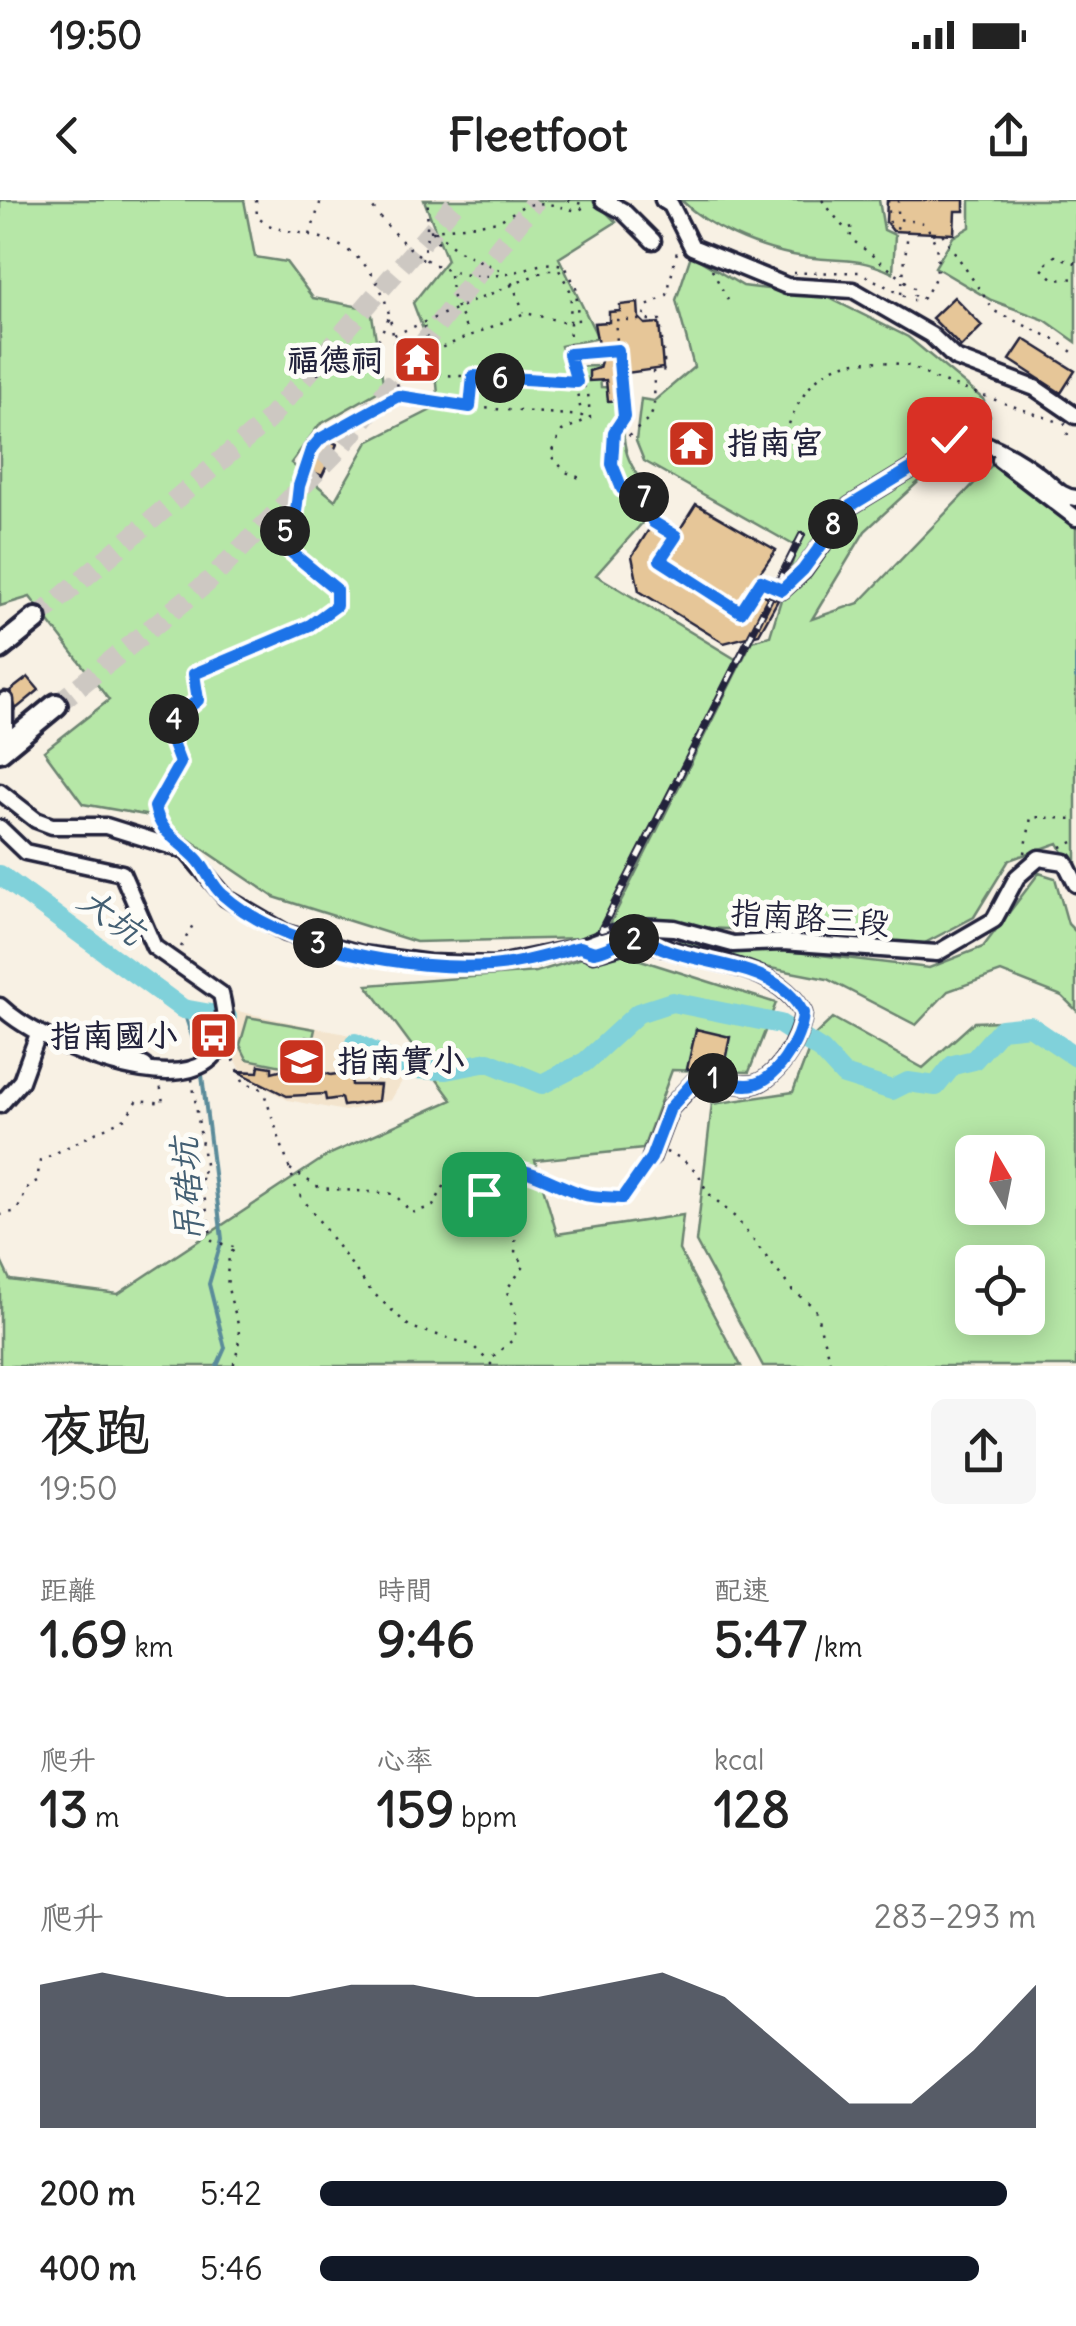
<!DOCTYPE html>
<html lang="zh-TW">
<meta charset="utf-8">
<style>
body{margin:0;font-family:Delius,"LXGW WenKai TC",sans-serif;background:#f6f6f6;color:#222;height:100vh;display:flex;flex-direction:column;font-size:38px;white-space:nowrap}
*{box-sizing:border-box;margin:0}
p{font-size:32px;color:#767676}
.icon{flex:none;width:55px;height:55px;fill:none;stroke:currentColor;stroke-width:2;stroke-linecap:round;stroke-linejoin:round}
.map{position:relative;height:1166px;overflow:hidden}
.side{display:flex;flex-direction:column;background:#fff;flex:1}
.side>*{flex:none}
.needle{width:65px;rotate:350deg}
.buttons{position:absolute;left:955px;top:935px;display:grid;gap:20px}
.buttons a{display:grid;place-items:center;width:90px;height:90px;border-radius:15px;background:#fff;box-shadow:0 5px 25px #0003;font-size:50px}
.pin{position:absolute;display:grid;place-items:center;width:85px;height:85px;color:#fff;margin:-42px;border-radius:20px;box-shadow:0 5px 15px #0006}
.km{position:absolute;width:50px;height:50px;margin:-25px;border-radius:50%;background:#222;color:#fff;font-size:28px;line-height:50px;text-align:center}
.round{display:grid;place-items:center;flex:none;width:105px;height:105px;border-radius:15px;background:#f6f6f6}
.headline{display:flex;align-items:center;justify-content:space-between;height:170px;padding:0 40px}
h1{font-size:55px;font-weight:700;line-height:75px}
.metrics{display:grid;grid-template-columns:repeat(3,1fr);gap:15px;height:170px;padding:10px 40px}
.metrics div{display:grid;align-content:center}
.metrics b{font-size:50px;font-weight:700}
.metrics small{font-size:28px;font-weight:400}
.metrics p{font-size:28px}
.chart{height:280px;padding:20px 40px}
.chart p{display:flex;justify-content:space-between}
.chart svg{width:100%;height:180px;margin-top:10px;fill:#111827;opacity:.7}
ul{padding:0 40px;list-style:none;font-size:32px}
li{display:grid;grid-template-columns:160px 120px 1fr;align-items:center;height:75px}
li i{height:25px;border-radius:12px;background:#111827}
.status{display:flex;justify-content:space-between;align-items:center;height:70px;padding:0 50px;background:#fff;direction:ltr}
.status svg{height:28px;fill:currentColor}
header{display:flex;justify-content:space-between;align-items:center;height:130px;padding:0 40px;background:#fff;font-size:45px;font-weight:700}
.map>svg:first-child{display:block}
.built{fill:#f3e4cd}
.green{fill:#b6e7a7;stroke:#6c8471;stroke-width:2.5;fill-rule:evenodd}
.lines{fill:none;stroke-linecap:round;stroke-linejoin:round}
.stream{stroke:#5a8b9a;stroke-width:4}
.river{stroke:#80d1da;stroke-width:20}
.building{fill:#e6c698;stroke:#22223b;stroke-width:2.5}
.highway-tunnel{stroke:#cdc8c2;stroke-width:20;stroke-dasharray:20 10;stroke-linecap:butt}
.minor-casing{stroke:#22223b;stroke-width:21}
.highway-casing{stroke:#22223b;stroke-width:28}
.path{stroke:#22223b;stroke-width:2.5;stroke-dasharray:2.5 8;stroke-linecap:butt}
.minor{stroke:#fdfcf7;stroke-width:14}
.highway{stroke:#fdfcf7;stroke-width:20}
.rail-casing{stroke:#22223b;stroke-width:8}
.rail{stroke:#fdfcf7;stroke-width:4;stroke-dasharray:11;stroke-linecap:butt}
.minor-bridge-casing{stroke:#22223b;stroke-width:21;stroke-linecap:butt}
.path-bridge{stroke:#22223b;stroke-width:2.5;stroke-dasharray:2.5 8;stroke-linecap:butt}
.minor-bridge{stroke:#fdfcf7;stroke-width:14}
.route-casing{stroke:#fff;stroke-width:20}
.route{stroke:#1a73e8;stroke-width:12}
.labels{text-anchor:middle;stroke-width:10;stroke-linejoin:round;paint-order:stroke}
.poi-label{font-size:32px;font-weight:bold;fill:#22223b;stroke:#fdfcf7;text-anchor:end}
.street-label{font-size:32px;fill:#22223b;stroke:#fdfcf7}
.water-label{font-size:35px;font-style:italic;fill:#435f73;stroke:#fdfcf7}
</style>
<div class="status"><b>19:50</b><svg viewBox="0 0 49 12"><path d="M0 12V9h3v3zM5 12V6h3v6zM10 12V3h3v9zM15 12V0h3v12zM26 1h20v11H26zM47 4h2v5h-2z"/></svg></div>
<header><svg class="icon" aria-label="back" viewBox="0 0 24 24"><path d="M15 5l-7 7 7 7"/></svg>Fleetfoot<svg class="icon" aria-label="share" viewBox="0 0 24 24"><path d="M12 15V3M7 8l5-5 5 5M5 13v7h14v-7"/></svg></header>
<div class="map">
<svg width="1076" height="1166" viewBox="0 0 1076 1166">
<rect width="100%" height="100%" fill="#f8f1e4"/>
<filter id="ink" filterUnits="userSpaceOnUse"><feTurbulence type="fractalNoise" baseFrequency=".01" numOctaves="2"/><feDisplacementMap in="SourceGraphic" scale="20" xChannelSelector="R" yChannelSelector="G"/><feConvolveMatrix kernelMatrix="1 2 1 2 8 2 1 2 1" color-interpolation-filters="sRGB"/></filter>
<g filter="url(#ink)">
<path class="built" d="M 228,809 L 355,836 L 350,855 L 403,875 L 401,883 L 391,900 L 345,911 L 288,900 L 244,876 L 226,840 Z"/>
<path class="green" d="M 0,0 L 244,0 L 255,57 L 286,62 L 313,98 L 371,109 L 384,188 L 319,225 L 291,263 L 335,300 L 368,242 L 439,206 L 435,161 L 413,103 L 447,60 L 424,0 L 594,0 L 616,22 L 559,58 L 598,138 L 561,146 L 566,167 L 599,166 L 601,187 L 623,188 C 623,247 619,258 660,303 L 596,375 L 737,460 L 605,723 L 587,738 L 416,742 L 274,697 L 156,617 L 83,604 L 44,551 L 109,500 L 30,397 L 0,406 Z
M 681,0 L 879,0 L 884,30 L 895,35 L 893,73 C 849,53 835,64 793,55 C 755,47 709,28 681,0 Z
M 970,0 L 1076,0 L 1076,142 L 1045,120 L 991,100 L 935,67 L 953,37 L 970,27 Z
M 691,55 L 743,86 L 825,96 L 908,137 L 983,199 L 990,216 L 865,331 L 812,419 L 859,403 L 992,265 L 1076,323 L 1076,675 L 1058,643 L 1009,660 L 974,717 L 921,745 L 799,732 L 610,724 L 752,441 L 770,436 L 797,347 L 644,261 L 636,241 L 641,199 L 654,201 L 694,167 L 676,100 Z
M 1039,673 L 1055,678 L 1068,724 L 1076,732 L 1076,810 L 1062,796 L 1001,772 L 948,791 L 916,825 L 827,779 L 678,750 L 679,738 L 929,768 L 983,747 Z
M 609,750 L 776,803 L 749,872 L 672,870 L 643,949 L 535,960 L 557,1034 L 683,1015 L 679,1050 L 741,1166 L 0,1166 L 0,1059 L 10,1080 L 118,1094 L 328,955 L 452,900 L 367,785 L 536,772 Z
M 248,817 L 315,829 L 313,838 L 306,837 L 305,859 L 292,868 L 247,859 L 240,845 Z
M 833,818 L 923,868 L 974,822 L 1028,820 L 1076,863 L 1076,1166 L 763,1166 L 696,1042 L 712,904 L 793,892 L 814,836 ZM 972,952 L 1028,952 L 1028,1008 L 972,1008 ZM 972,1062 L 1028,1062 L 1028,1118 L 972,1118 Z"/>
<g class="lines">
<path class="stream" d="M 1076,456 L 1076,478
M 183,809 L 199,858
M 201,867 L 222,1039 L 209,1084 L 225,1148 L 217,1166"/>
<path class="river" d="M 0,675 L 183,809 L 227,817
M 355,843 L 408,869 L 446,870 L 488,862 L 542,884 L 585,862 L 638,813 L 672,802 L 780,824 L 822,851 L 844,875 L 892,890 L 908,882 L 936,886 L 953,865 L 974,860 L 1001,829 L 1030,826 L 1076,857"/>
</g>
<path class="building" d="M 887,0 L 964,0 L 964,11 L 955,11 L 954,34 L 893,31 L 886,22 Z
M 954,97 L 982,126 L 961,147 L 932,118 Z
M 638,103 L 639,118 L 645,124 L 659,123 L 663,168 L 626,173 L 625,200 L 608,201 L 606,180 L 589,181 L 589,171 L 599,168 L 601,161 L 594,123 L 609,122 L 609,112 L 620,111 L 620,105 Z
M 1024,139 L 1075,171 L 1061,193 L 1010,160 Z
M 324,238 L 337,244 L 322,276 L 309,270 Z
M 696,304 L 776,350 L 753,383 L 763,395 L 778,400 L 759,434 L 724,443 L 639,391 L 632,356 L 655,320 L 677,334 Z
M 28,477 L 39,490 L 16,509 L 10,491 Z
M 696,829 L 730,837 L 723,870 L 687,869 Z
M 311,862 L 313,869 L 331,875 L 350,872 L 352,885 L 380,885 L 378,901 L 343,906 L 341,898 L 326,900 L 325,894 L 287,896 L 237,871 L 258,872 L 259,865 L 272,867 L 272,872 Z"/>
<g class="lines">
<path class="highway-tunnel" d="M 36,419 L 267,221 L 458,0
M 56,505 L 208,382 L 344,244 L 536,0"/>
<defs>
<path id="minor" d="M 603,0 L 623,11 L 653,41
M 663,0 L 671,5 L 692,47 L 787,86 L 853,90 L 931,135 L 955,158 L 1035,188 L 1076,216
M 1000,260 L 1076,318
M 782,390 L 803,371 L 850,306 L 924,261 L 949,239 C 979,234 1019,259 1043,278 C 1054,287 1061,297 1076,298
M 5,548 L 5,500
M 0,592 L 36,620 L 52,626 L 106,626 L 186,651 L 226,698 L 286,733 L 362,754 L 429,763 L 495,765 L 581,747 L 637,726 L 674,728 L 733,744 L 783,742 L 937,753 L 994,720 L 1017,677 L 1039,658 L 1065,662 L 1076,684
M 0,628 L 25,652 L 122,673 L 154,747 L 221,794 C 255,933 49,853 0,806
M 582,748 L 594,753 L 644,739 C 693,764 775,759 803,813 C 801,838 775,887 745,885 C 728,884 714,877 697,879 L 670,908 L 651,958
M 56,840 L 100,844 L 145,866
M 0,905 L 21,881 L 38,834"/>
<path id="highway" d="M 0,448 L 36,419
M 0,551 L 56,505"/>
</defs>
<use href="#minor" class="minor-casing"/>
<use href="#highway" class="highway-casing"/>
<path class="path" d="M 256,0 L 257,17 C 276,33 292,30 315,36 C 392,57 394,126 398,194
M 367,0 C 403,50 444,87 511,73 C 529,69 547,59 565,66 L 576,87 L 578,122 L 570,123 L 569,155 L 582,216 L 470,207 L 399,196
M 568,0 L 585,5
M 822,0 L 845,29 L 853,27 L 850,38 L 918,91 L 913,98
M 888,0 L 890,25 L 908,31
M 898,0 L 898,19 L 924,23 C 943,47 942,78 921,100 L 913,100
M 427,28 L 428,0
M 433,31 L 437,41 L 446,45
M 435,31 L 459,51 L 508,74 L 524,112
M 933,34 L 941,32 L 994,111 L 1058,141 L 1076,155
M 310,35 L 321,0
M 422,60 L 428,31 L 499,21 L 525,5 L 545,3 L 577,11 L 588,5
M 1076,63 L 1055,56 L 1041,68 L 1055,80 L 1076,78
M 712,70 L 730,104
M 793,73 L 859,72 L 912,100
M 450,75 L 453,98 L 468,133
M 644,115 L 647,106 L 667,95 L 678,47
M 424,126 L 430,151
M 394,135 L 547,70 L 559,70 L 571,92 L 570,123 L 525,113 L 414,159 L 414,163 L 396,165
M 571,154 L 617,149
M 425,155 L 426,174 L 582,183 L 588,192 L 590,218 L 562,231 L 550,255 L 566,272 L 582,279
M 317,174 L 372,153 L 389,117
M 470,204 L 473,177
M 789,224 C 813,165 844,154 905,165 C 918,168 928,177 940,181 C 982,195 1023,210 1065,224 L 1069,239
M 615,252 L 614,232 L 624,217 L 615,120 L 660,120 L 665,170 L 653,172 C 659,235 645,211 615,252 C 608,281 622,289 646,298 L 653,322 L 676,336 L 660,360 L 741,412 L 757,388
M 164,631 L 155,607 L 180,563 L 166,526 L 198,501 L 194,474 L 310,425 L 335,406 L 336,389 L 283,349 L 279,339 L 295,320 L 299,286 L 311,251 L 320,239 L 398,196
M 1061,647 L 1076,641
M 1025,653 L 1031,617 L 1076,619
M 181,747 L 195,721
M 229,850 L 244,883 L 259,887 L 264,893 L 297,991 L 371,1091 L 410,1127 L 472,1145 L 493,1166
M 192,879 L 206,971 L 200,972 L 212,1041 L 237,1048 L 230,1053 C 218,1109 252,1112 233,1166
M 666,952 L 681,958 L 698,973 L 707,992 L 736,1018 L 792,1090 L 815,1108 L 831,1166
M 290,969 L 320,988 L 394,994 L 412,1013 L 433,1006 L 447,981 L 501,966 L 586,996 L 623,997 L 642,967
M 488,971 L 491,982 L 484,994 C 512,1009 517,1023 515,1053 L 525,1065 L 506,1090 L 515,1109 L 515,1138 L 489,1160
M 0,1015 L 17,1011 L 29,985 L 37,981 L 40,961 L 125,918 L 138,900 L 163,903 L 160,883"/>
<use href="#minor" class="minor"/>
<use href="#highway" class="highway"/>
<defs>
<path id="rail" d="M 629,722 L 601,730 L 802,335"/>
</defs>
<use href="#rail" class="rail-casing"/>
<use href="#rail" class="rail"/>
<defs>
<path id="minor-bridge" d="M 770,387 L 782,390"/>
</defs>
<use href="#minor-bridge" class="minor-bridge-casing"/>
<path class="path-bridge" d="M 901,94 L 908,31"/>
<use href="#minor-bridge" class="minor-bridge"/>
</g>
</g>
<g class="lines" filter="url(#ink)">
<defs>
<path id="route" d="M 484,994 L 491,982 L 488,971 C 520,960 551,984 582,994 C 594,998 609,997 623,998 L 651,958 L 670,908 L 696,879 C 714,877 728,884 745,885 C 775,887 802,838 803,813 C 778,764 712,767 667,750 C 657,747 649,739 638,739 C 622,738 609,750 594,752 L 580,747 C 551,754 521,764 491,766 C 411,771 285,750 223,695 C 211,685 207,669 196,658 C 179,640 160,634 155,607 L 180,563 L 166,526 L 198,500 L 194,474 L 310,425 L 336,406 L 336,389 L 280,343 L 280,333 L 295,320 L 299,286 L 311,250 L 320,239 L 398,196 L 470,207 L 473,176 L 577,182 L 569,154 L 618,150 L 624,217 L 614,232 L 612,264 L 622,289 L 646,298 L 653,322 L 676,336 L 660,360 L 741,412 L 761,381 L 782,390 L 803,370 L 850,306 L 924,261 L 949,239"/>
</defs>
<use href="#route" class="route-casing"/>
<use href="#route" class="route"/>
</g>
<defs>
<symbol id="temple-square" viewBox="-11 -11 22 22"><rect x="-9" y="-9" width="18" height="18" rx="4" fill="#c8321e" stroke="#fdfcf7"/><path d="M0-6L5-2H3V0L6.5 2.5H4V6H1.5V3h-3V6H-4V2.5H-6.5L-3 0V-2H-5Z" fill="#fff"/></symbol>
<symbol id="bus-square" viewBox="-11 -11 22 22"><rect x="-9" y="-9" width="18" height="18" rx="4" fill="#c8321e" stroke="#fdfcf7"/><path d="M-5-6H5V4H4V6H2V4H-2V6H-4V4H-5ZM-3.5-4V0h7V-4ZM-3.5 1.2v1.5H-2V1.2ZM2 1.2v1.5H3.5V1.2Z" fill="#fff"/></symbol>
<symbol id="school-square" viewBox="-11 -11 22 22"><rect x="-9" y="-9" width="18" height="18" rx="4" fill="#c8321e" stroke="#fdfcf7"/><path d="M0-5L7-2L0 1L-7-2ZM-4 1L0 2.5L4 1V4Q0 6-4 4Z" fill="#fff"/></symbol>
</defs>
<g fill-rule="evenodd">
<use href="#temple-square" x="390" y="132" width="55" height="55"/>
<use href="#temple-square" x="664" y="216" width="55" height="55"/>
<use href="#bus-square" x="186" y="808" width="55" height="55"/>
<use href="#school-square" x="274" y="834" width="55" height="55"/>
</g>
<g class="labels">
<g class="poi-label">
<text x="383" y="171">福德祠</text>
<text x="727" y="254" text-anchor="start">指南宮</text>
<text x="178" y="847">指南國小</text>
<text x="337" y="872" text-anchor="start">指南實小</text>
</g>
<g class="street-label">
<text transform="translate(810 718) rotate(4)" y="11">指南路三段</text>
</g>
<g class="water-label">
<text transform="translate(111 716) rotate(36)" y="12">大坑</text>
<text transform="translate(187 990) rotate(-93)" y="12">吊硞坑</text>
</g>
</g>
</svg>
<div class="buttons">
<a><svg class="needle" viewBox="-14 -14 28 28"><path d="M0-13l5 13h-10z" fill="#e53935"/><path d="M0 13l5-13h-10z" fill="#767676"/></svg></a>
<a><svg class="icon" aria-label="locate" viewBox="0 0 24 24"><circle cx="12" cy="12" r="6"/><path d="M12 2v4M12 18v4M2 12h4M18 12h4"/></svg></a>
</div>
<div class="pin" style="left:484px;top:994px;background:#1e9e55"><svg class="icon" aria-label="arrive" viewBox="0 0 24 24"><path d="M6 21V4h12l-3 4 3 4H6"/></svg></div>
<div class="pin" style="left:949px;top:239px;background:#d93025"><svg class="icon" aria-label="check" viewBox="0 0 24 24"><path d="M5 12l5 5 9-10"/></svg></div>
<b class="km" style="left:713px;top:878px">1</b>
<b class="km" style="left:634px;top:739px">2</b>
<b class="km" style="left:318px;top:743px">3</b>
<b class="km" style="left:174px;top:519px">4</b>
<b class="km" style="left:285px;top:331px">5</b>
<b class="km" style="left:500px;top:178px">6</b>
<b class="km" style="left:644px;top:297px">7</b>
<b class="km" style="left:833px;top:324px">8</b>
</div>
<section class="side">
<div class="headline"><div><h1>夜跑</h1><p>19:50</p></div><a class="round"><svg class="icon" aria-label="share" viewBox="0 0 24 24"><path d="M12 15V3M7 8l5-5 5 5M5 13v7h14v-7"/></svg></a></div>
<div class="metrics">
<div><p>距離</p><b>1.69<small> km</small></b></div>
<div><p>時間</p><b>9:46</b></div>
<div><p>配速</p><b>5:47<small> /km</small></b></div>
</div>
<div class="metrics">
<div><p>爬升</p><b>13<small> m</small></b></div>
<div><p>心率</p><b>159<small> bpm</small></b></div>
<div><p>kcal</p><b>128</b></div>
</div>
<div class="chart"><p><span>爬升</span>283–293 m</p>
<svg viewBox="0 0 160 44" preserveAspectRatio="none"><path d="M0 44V9L10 6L20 9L30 12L40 12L50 9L60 9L70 12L80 12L90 9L100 6L110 12L120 25L130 38L140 38L150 25L160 9V44z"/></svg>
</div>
<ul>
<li><b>200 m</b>5:42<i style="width:96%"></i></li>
<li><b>400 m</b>5:46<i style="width:92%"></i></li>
</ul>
</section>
